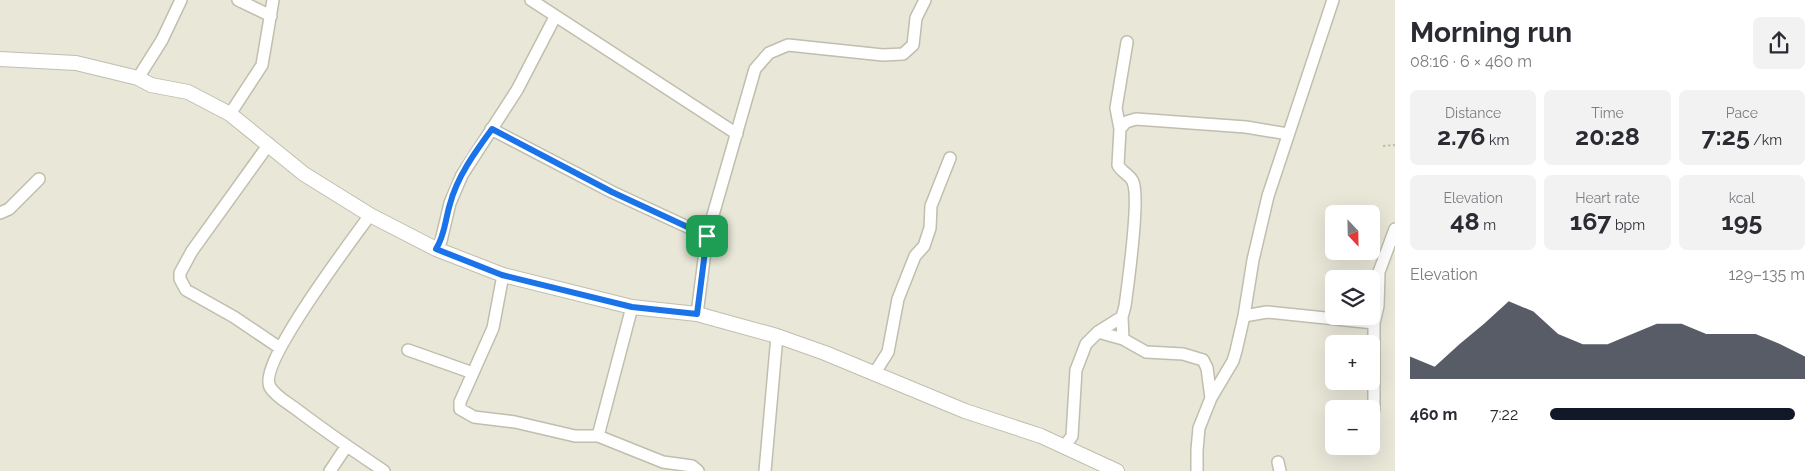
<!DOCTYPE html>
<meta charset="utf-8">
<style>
body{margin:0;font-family:Raleway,sans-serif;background:#f2f2f3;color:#2b2b33;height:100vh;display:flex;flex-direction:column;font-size:19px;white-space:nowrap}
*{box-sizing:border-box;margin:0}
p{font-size:16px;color:#7c7c81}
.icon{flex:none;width:28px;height:28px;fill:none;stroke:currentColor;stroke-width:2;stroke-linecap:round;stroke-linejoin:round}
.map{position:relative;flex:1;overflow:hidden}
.sheet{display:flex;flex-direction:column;background:#fff;width:425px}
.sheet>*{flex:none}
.needle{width:32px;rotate:158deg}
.buttons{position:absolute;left:1325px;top:205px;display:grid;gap:10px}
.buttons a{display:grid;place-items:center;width:55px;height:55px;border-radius:8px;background:#fff;box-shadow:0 5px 20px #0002;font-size:25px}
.pin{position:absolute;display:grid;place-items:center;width:42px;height:42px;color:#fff;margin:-21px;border-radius:10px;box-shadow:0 2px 8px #0006}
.round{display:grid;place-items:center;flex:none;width:52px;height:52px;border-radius:8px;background:#f2f2f3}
.summary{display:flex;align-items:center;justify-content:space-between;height:85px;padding:0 15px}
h1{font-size:28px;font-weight:700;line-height:38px}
.stats{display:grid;grid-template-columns:repeat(3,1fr);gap:8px;height:85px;padding:5px 15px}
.stats div{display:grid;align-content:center;border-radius:8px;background:#f2f2f3;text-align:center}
.stats b{font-size:25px;font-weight:700}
.stats small{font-size:14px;font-weight:400}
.stats p{font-size:14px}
.chart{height:140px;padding:10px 15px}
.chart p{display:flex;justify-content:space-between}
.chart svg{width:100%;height:90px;margin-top:5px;fill:#111827;opacity:.7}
ul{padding:0 15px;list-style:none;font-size:16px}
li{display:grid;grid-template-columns:80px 60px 1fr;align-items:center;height:38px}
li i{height:12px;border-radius:6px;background:#111827}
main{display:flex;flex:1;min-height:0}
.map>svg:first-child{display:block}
.residential{fill:#e8e7d8;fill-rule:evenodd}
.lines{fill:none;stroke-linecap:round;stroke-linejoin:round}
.minor-casing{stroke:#c0bead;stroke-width:14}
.tertiary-casing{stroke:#c0bead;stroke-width:16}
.path{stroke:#c1bd9e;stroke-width:2;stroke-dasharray:2.5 2.5;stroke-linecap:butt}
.minor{stroke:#fff;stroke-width:11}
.tertiary{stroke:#fff;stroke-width:14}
.route-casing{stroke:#fff;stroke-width:10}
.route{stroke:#1a73e8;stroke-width:6}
</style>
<main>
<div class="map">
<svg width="1395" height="471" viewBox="0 0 1395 471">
<rect width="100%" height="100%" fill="#f5f4ea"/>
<path class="residential" d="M 0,0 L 1395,0 L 1395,471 L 0,471 ZM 1334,214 L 1371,214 L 1371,251 L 1334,251 ZM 1334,279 L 1371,279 L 1371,316 L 1334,316 ZM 1334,344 L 1371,344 L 1371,381 L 1334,381 ZM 1334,409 L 1371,409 L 1371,446 L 1334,446 Z"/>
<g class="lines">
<defs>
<path id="minor" d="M 238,0 L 271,16
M 531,0 L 737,134
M 138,78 L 162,40 L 181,0
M 230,114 L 262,65 L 273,0
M 491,129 L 612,192 L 707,236
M 1120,129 L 1126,122 L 1136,119 L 1246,127 L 1288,134
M 269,144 L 192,251 L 180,273 L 180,279 L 186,290 L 234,317 L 280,348
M 0,213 L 9,209 L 39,179
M 370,215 C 353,239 257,364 270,387 C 275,396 288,403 296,409 C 325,431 354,451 384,471
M 436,249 L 441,241 L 450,203 L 462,175 L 517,90 L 555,17
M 503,275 L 493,328 L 460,402 L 460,409 L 474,417 L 515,422 L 575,436 L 598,436 L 663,462 L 692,466 L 698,471
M 697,314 L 707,236 L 755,69 L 769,53 L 788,45 L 883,55 L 903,54 L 913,45 L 916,18 L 925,0
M 1244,316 L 1267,312 L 1374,323
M 1098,332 L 1123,339 L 1146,352 L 1183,354 L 1203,360 L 1207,368 L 1211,398
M 1123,339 L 1122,317 L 1125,306 C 1128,284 1140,198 1133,182 C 1131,175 1121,172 1118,165 L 1120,129 L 1116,108 L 1127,42
M 408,350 L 473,373
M 874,374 L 888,352 L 898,299 L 915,256 L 924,246 L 930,228 L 931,206 L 950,158
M 1374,409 L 1374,323 L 1378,306 L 1379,272 L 1395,229
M 598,436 L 632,307
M 1064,447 L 1072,436 L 1076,370 L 1086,344 L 1098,332 L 1122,317
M 1278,462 L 1280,471
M 330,471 L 346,447
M 765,471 L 777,336
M 1197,471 L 1197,450 L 1199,428 L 1211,398 L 1233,361 L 1236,351 L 1244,316 L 1253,260 L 1268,196 L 1333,0"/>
<path id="tertiary" d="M 0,59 L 76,63 L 138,78 L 151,85 L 188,92 L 230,114 L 304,174 L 370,215 L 436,249 L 503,275 L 632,307 L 697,314 L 777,336 L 825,353 L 965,411 L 1041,436 L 1117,471"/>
</defs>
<use href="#minor" class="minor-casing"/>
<use href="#tertiary" class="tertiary-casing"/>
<path class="path" d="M 1383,146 L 1395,145"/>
<use href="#minor" class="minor"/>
<use href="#tertiary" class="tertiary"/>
</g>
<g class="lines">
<defs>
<path id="route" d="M 492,129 L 612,192 L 707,236 L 697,314 L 632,307 L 502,275 L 436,249 C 445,235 445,220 450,204 C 457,177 475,152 492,129 Z"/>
</defs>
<use href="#route" class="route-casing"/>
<use href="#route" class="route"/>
</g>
</svg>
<div class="buttons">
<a><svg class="needle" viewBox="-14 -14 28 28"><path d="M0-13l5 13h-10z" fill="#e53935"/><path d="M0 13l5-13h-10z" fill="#7c7c81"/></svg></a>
<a><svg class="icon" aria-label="layers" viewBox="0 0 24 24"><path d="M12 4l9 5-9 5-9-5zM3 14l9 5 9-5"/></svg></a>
<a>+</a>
<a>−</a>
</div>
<div class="pin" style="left:707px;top:236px;background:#1e9e55"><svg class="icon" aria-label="arrive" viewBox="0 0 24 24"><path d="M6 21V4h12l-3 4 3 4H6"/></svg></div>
</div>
<section class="sheet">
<div class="summary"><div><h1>Morning run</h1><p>08:16 · 6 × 460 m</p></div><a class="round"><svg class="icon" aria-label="share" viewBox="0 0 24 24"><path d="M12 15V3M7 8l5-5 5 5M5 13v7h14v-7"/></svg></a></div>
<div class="stats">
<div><p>Distance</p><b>2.76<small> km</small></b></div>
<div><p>Time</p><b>20:28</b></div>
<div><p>Pace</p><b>7:25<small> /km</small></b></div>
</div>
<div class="stats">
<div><p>Elevation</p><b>48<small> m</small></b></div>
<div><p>Heart rate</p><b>167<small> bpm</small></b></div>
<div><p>kcal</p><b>195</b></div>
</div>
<div class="chart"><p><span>Elevation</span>129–135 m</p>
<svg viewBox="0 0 160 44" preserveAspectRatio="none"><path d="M0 44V33L10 38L20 27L30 17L40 6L50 11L60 22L70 27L80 27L90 22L100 17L110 17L120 22L130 22L140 22L150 27L160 33V44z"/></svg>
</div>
<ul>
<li><b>460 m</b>7:22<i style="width:96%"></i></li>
</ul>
</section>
</main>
